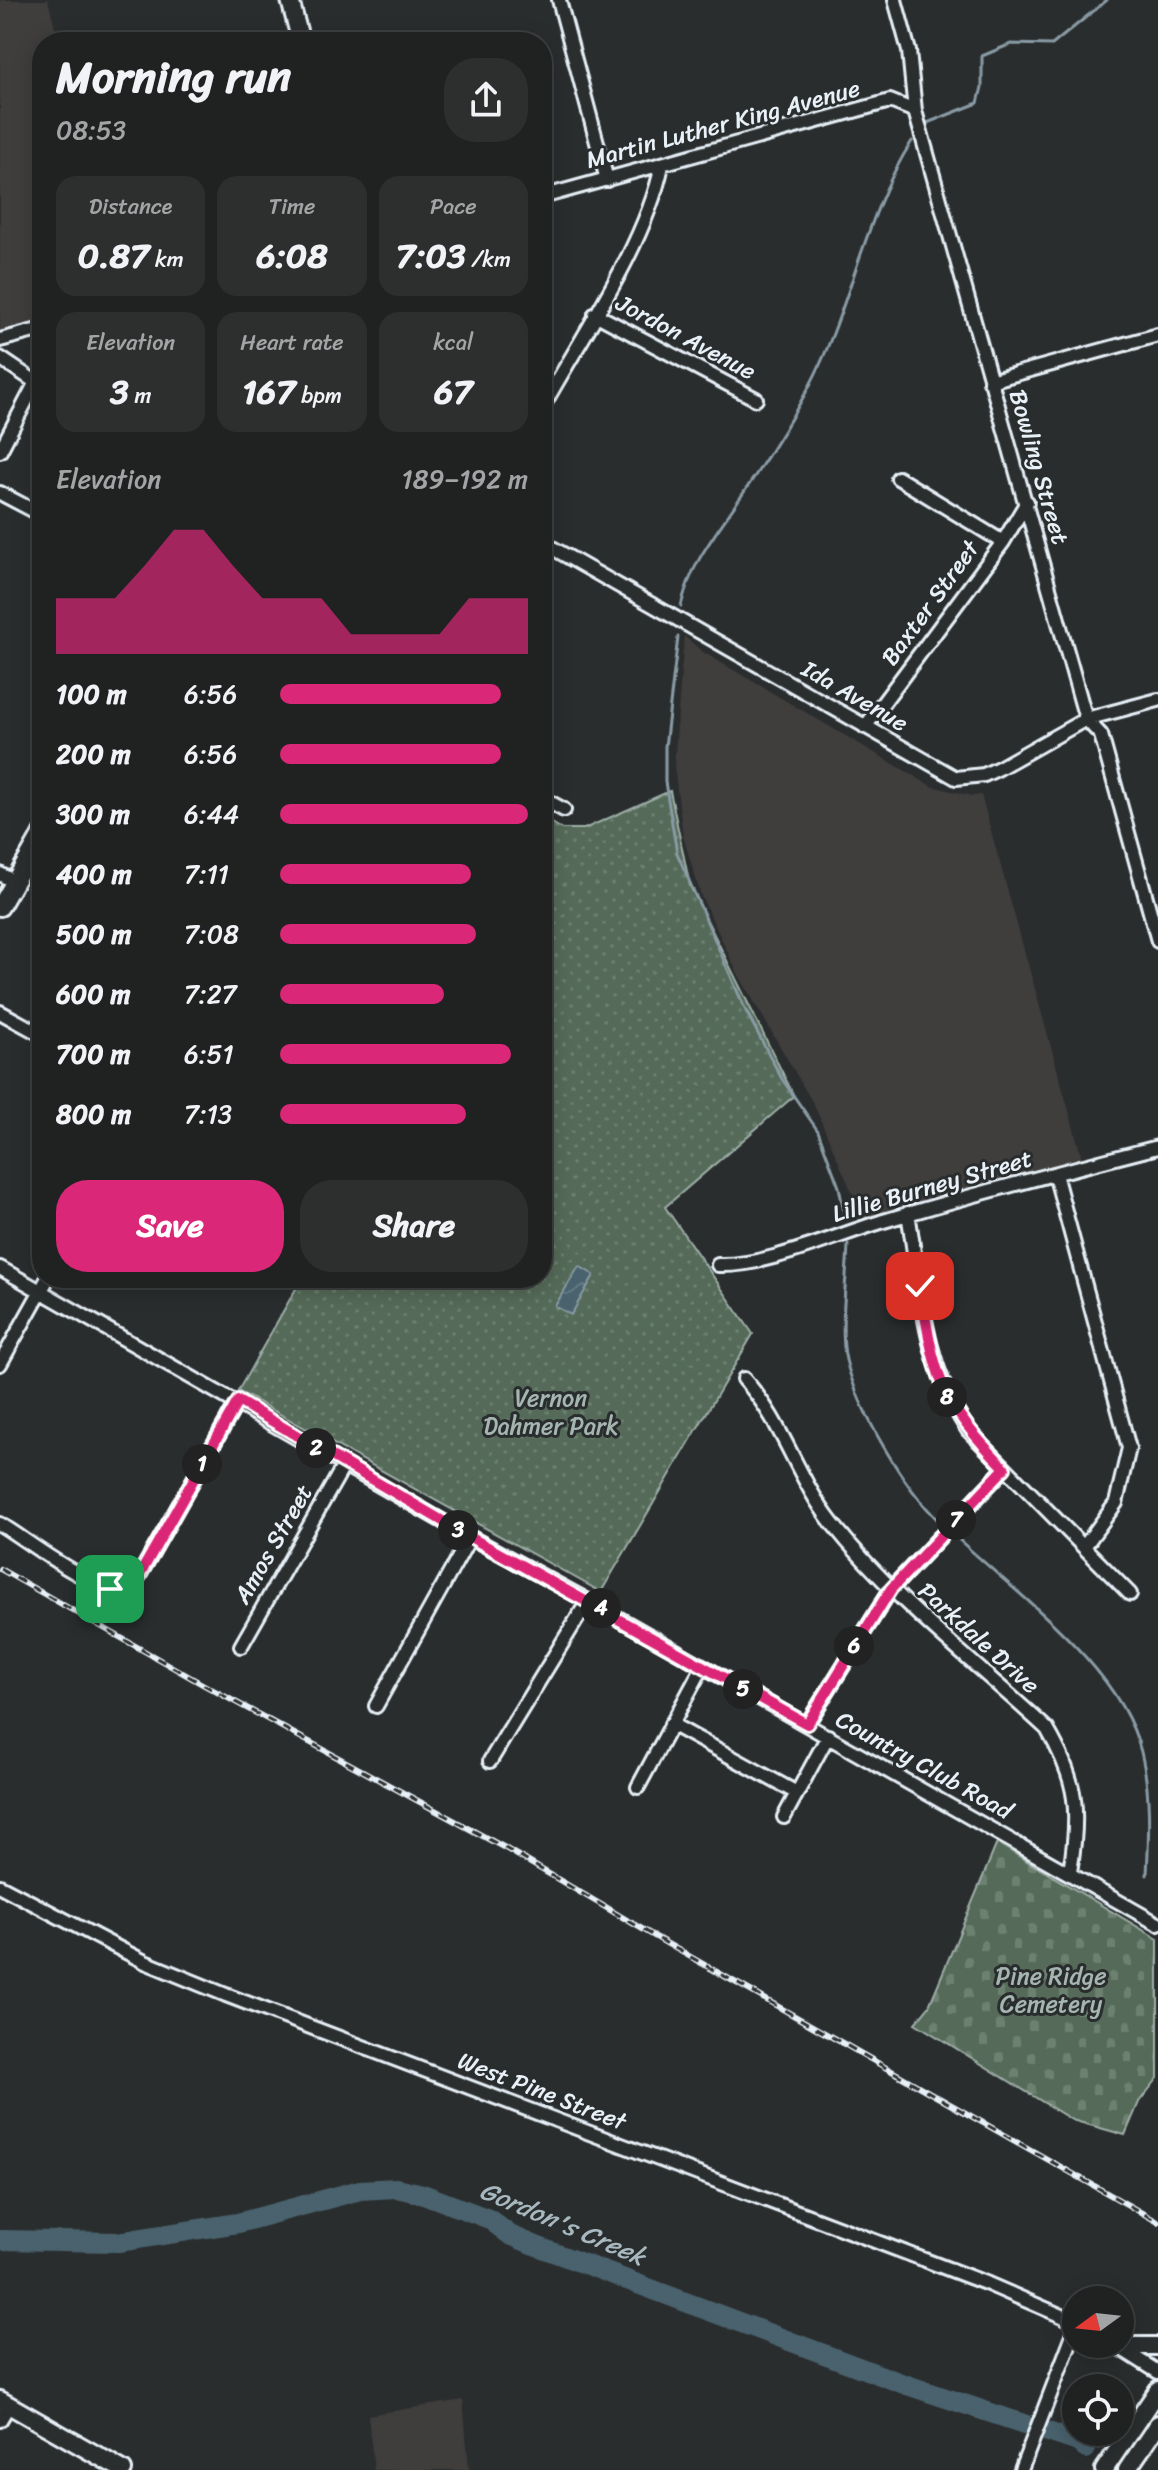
<!DOCTYPE html>
<meta charset="utf-8">
<style>
body{margin:0;font-family:Sriracha,sans-serif;background:#2d2f2f;color:#f1f3f6;height:100vh;display:flex;flex-direction:column;font-size:30px;white-space:nowrap}
*{box-sizing:border-box;margin:0}
p{font-size:26px;color:#a2a4a5}
.icon{flex:none;width:44px;height:44px;fill:none;stroke:currentColor;stroke-width:2;stroke-linecap:round;stroke-linejoin:round}
.map{position:relative;flex:1;overflow:hidden}
.panel{position:absolute;left:32px;top:32px;width:520px;height:1256px;display:flex;flex-direction:column;background:#202222;border-radius:32px;box-shadow:0 4px 20px #0003,0 0 0 2px #3d3f40}
.panel>*{flex:none}
.needle{width:52px;rotate:255deg}
.tools{position:absolute;left:1062px;top:2286px;display:grid;gap:16px}
.tools a{display:grid;place-items:center;width:72px;height:72px;border-radius:50%;background:#202222;box-shadow:0 4px 20px #0003,0 0 0 2px #3d3f40;font-size:40px}
.pin{position:absolute;display:grid;place-items:center;width:68px;height:68px;color:#fff;margin:-34px;border-radius:16px;box-shadow:0 4px 12px #0006}
.km{position:absolute;width:40px;height:40px;margin:-20px;border-radius:50%;background:#222;color:#fff;font-size:22px;line-height:40px;text-align:center}
.round{display:grid;place-items:center;flex:none;width:84px;height:84px;border-radius:32px;background:#2d2f2f}
.headline{display:flex;align-items:center;justify-content:space-between;height:136px;padding:0 24px}
h1{font-size:44px;font-weight:700;line-height:60px}
.stats{display:grid;grid-template-columns:repeat(3,1fr);gap:12px;height:136px;padding:8px 24px}
.stats div{display:grid;align-content:center;border-radius:20px;background:#2d2f2f;text-align:center}
.stats b{font-size:34px;font-weight:700}
.stats small{font-size:22px;font-weight:400}
.stats p{font-size:22px}
.chart{height:224px;padding:16px 24px}
.chart p{display:flex;justify-content:space-between}
.chart svg{width:100%;height:144px;margin-top:8px;fill:#db2777;opacity:.7}
.primary-button{display:flex;gap:16px;margin-top:auto;padding:16px 24px}
.primary-button a{flex:1;height:92px;border-radius:32px;background:#db2777;color:#fff;font-size:32px;font-weight:700;line-height:92px;text-align:center}
.primary-button a+a{background:#2d2f2f;color:#f1f3f6}
ul{padding:0 24px;list-style:none;font-size:26px}
li{display:grid;grid-template-columns:128px 96px 1fr;align-items:center;height:60px}
li i{height:20px;border-radius:10px;background:#db2777}
.map>svg:first-child{display:block}
.built{fill:#3f3c3c}
.cemetery{fill:url(#cemetery-stones);stroke:#9eaea8;stroke-width:2}
.park{fill:url(#park-dots);stroke:#9eaea8;stroke-width:2}
.water{fill:url(#water-waves);stroke:#899ba5;stroke-width:2}
.lines{fill:none;stroke-linecap:round;stroke-linejoin:round}
.stream{stroke:#899ba5;stroke-width:3}
.river{stroke:#49626d;stroke-width:20}
.minor-casing{stroke:#e8f1f8;stroke-width:18}
.major-casing{stroke:#e8f1f8;stroke-width:22}
.minor{stroke:#2a2d2e;stroke-width:12}
.major{stroke:#2a2d2e;stroke-width:16}
.rail-casing{stroke:#e8f1f8;stroke-width:6}
.rail{stroke:#2a2d2e;stroke-width:3;stroke-dasharray:9;stroke-linecap:butt}
.route-casing{stroke:#fff;stroke-width:16}
.route{stroke:#db2777;stroke-width:10}
.labels{text-anchor:middle;stroke-width:6;stroke-linejoin:round;paint-order:stroke}
.street-label{font-size:24px;fill:#e8f1f8;stroke:#2a2d2e}
.park-label{font-size:24px;fill:#a5b5b0;stroke:#2a2d2e}
.water-label{font-size:26px;font-style:italic;fill:#a8b8c0;stroke:#2a2d2e}
</style>
<div class="map">
<svg width="1158" height="2470" viewBox="0 0 1158 2470">
<defs>
<pattern id="cemetery-stones" width="16" height="16" patternUnits="userSpaceOnUse" patternTransform="scale(2)"><rect width="16" height="16" fill="#546b58"/><path d="M2 7V4a2 2 0 0 1 4 0v3zM10 15v-3a2 2 0 0 1 4 0v3z" fill="#6d8171"/></pattern>
<pattern id="park-dots" width="8" height="8" patternUnits="userSpaceOnUse" patternTransform="scale(2)"><rect width="8" height="8" fill="#546b58"/><path d="M2 2h.1M6 6h.1" fill="none" stroke="#6d8171" stroke-width="1.8" stroke-linecap="round"/></pattern>
<pattern id="water-waves" width="16" height="10" patternUnits="userSpaceOnUse" patternTransform="scale(2)"><rect width="16" height="10" fill="#49626d"/><path d="M0 5q4-4 8 0t8 0" fill="none" stroke="#637983"/></pattern>
</defs>
<rect width="100%" height="100%" fill="#2a2d2e"/>
<filter id="ink" filterUnits="userSpaceOnUse"><feTurbulence type="fractalNoise" baseFrequency=".0125" numOctaves="2"/><feDisplacementMap in="SourceGraphic" scale="16" xChannelSelector="R" yChannelSelector="G"/><feConvolveMatrix kernelMatrix="1 2 1 2 8 2 1 2 1" color-interpolation-filters="sRGB"/></filter>
<g filter="url(#ink)">
<path class="built" d="M 0,0 L 48,0 L 59,42 L 42,42 L 42,320 L 0,331 Z
M 684,636 L 703,652 L 931,786 L 972,796 L 981,795 L 1082,1158 L 864,1220 L 814,1105 L 738,974 L 701,896 L 683,836 L 674,766 Z
M 463,2400 L 469,2470 L 374,2470 L 368,2415 Z"/>
<path class="cemetery" d="M 997,1843 L 1158,1939 L 1158,2078 L 1139,2102 L 1125,2135 L 1072,2120 L 915,2023 L 929,2006 Z"/>
<path class="park" d="M 670,791 L 690,886 L 794,1096 L 665,1207 L 753,1334 L 601,1592 L 238,1391 L 302,1278 L 542,1278 L 542,817 L 562,829 L 584,829 Z"/>
<path class="water" d="M 579,1266 L 594,1275 L 571,1315 L 555,1306 Z"/>
<g class="lines">
<path class="stream" d="M 927,123 L 978,103 L 982,87 L 982,56 L 1011,44 L 1052,45 L 1107,0
M 681,606 C 690,567 709,543 731,511 C 759,471 786,429 809,387 C 851,308 863,217 912,141
M 678,637 L 665,747 L 665,782 L 677,853 L 745,1009 L 782,1079 L 818,1131 L 839,1187 L 845,1218
M 848,1244 C 847,1277 839,1330 846,1360 C 859,1412 903,1487 941,1523
M 954,1535 C 1016,1594 1120,1666 1141,1752 C 1151,1793 1149,1834 1147,1875"/>
<path class="river" d="M 0,2240 L 118,2242 L 238,2223 L 360,2190 L 396,2188 L 423,2194 L 489,2219 L 510,2235 L 534,2245 L 901,2383 L 1078,2442 L 1086,2449"/>
<defs>
<path id="minor" d="M 559,0 L 607,180
M 895,0 L 909,51 L 915,111 L 1086,719 L 1101,735 L 1158,941
M 542,197 L 890,101 L 915,111
M 595,314 L 756,399
M 0,340 L 42,329
M 0,358 L 40,385
M 990,381 L 1158,335
M 542,408 C 582,336 646,244 662,165
M 0,451 L 36,382
M 898,478 L 1003,542
M 0,493 L 42,515
M 542,542 L 956,778 L 984,775 L 999,768 L 1086,719 L 1158,700
M 865,727 L 1003,542 L 1027,502
M 542,798 L 564,810
M 0,874 L 14,882
M 0,1012 L 42,1035
M 1055,1174 L 1129,1448 L 1116,1503 L 1084,1547
M 908,1213 C 921,1291 923,1363 968,1430 L 1130,1594
M 718,1265 C 766,1267 839,1234 887,1220 C 977,1193 1068,1170 1158,1147
M 0,1268 L 470,1537 L 588,1601 L 1158,1924
M 0,1364 L 48,1278
M 744,1379 C 783,1422 797,1478 832,1523 C 894,1601 975,1662 1047,1729 C 1078,1782 1080,1812 1070,1872
M 0,1524 C 33,1544 88,1590 126,1589 L 139,1576 L 238,1401
M 241,1646 L 344,1465
M 376,1706 L 470,1537
M 671,1724 L 795,1792
M 807,1724 L 891,1589 L 1005,1468
M 490,1761 L 588,1601
M 638,1787 L 703,1666
M 784,1817 L 828,1736
M 0,1886 L 145,1962 L 226,1995 L 988,2284 L 1076,2322
M 1117,2346 L 1158,2372
M 0,2420 L 9,2405
M 1021,2470 L 1076,2327"/>
<path id="major" d="M 290,0 L 301,42
M 0,907 L 42,834
M 1117,2346 L 1158,2346
M 0,2400 L 123,2470
M 1104,2470 L 1158,2390
M 1127,2470 L 1158,2424"/>
</defs>
<use href="#minor" class="minor-casing"/>
<use href="#major" class="major-casing"/>
<use href="#minor" class="minor"/>
<use href="#major" class="major"/>
<defs>
<path id="rail" d="M 0,1569 L 204,1685 L 505,1848 L 666,1943 L 1158,2222"/>
</defs>
<use href="#rail" class="rail-casing"/>
<use href="#rail" class="rail"/>
</g>
</g>
<g class="lines" filter="url(#ink)">
<defs>
<path id="route" d="M 110,1589 L 126,1589 L 139,1576 L 238,1401 L 470,1537 L 807,1724 L 891,1589 L 1005,1468 C 939,1401 935,1377 920,1286"/>
</defs>
<use href="#route" class="route-casing"/>
<use href="#route" class="route"/>
</g>
<g class="labels">
<g class="street-label">
<text transform="translate(723 124) rotate(-15)" y="8">Martin Luther King Avenue</text>
<text transform="translate(686 337) rotate(28)" y="8">Jordon Avenue</text>
<text transform="translate(1039 467) rotate(74)" y="8">Bowling Street</text>
<text transform="translate(930 603) rotate(-54)" y="8">Baxter Street</text>
<text transform="translate(855 696) rotate(30)" y="8">Ida Avenue</text>
<text transform="translate(932 1186) rotate(-16)" y="8">Lillie Burney Street</text>
<text transform="translate(273 1544) rotate(-60)" y="8">Amos Street</text>
<text transform="translate(979 1638) rotate(42)" y="8">Parkdale Drive</text>
<text transform="translate(924 1765) rotate(29)" y="8">Country Club Road</text>
<text transform="translate(542 2091) rotate(21)" y="8">West Pine Street</text>
</g>
<g class="park-label">
<text x="551" y="1406">Vernon<tspan x="551" dy="28">Dahmer Park</tspan></text>
<text x="1051" y="1984">Pine Ridge<tspan x="1051" dy="28">Cemetery</tspan></text>
</g>
<g class="water-label">
<text transform="translate(563 2223) rotate(23)" y="9">Gordon's Creek</text>
</g>
</g>
</svg>
<div class="tools">
<a><svg class="needle" viewBox="-14 -14 28 28"><path d="M0-13l5 13h-10z" fill="#e53935"/><path d="M0 13l5-13h-10z" fill="#a2a4a5"/></svg></a>
<a><svg class="icon" aria-label="locate" viewBox="0 0 24 24"><circle cx="12" cy="12" r="6"/><path d="M12 2v4M12 18v4M2 12h4M18 12h4"/></svg></a>
</div>
<div class="pin" style="left:110px;top:1589px;background:#1e9e55"><svg class="icon" aria-label="arrive" viewBox="0 0 24 24"><path d="M6 21V4h12l-3 4 3 4H6"/></svg></div>
<div class="pin" style="left:920px;top:1286px;background:#d93025"><svg class="icon" aria-label="check" viewBox="0 0 24 24"><path d="M5 12l5 5 9-10"/></svg></div>
<b class="km" style="left:202px;top:1464px">1</b>
<b class="km" style="left:316px;top:1448px">2</b>
<b class="km" style="left:458px;top:1530px">3</b>
<b class="km" style="left:601px;top:1608px">4</b>
<b class="km" style="left:743px;top:1689px">5</b>
<b class="km" style="left:854px;top:1646px">6</b>
<b class="km" style="left:956px;top:1520px">7</b>
<b class="km" style="left:947px;top:1397px">8</b>
<section class="panel">
<div class="headline"><div><h1>Morning run</h1><p>08:53</p></div><a class="round"><svg class="icon" aria-label="share" viewBox="0 0 24 24"><path d="M12 15V3M7 8l5-5 5 5M5 13v7h14v-7"/></svg></a></div>
<div class="stats">
<div><p>Distance</p><b>0.87<small> km</small></b></div>
<div><p>Time</p><b>6:08</b></div>
<div><p>Pace</p><b>7:03<small> /km</small></b></div>
</div>
<div class="stats">
<div><p>Elevation</p><b>3<small> m</small></b></div>
<div><p>Heart rate</p><b>167<small> bpm</small></b></div>
<div><p>kcal</p><b>67</b></div>
</div>
<div class="chart"><p><span>Elevation</span>189–192 m</p>
<svg viewBox="0 0 160 44" preserveAspectRatio="none"><path d="M0 44V27L10 27L20 27L30 17L40 6L50 6L60 17L70 27L80 27L90 27L100 38L110 38L120 38L130 38L140 27L150 27L160 27V44z"/></svg>
</div>
<ul>
<li><b>100 m</b>6:56<i style="width:89%"></i></li>
<li><b>200 m</b>6:56<i style="width:89%"></i></li>
<li><b>300 m</b>6:44<i style="width:100%"></i></li>
<li><b>400 m</b>7:11<i style="width:77%"></i></li>
<li><b>500 m</b>7:08<i style="width:79%"></i></li>
<li><b>600 m</b>7:27<i style="width:66%"></i></li>
<li><b>700 m</b>6:51<i style="width:93%"></i></li>
<li><b>800 m</b>7:13<i style="width:75%"></i></li>
</ul>
<div class="primary-button"><a>Save</a><a>Share</a></div>
</section>
</div>
